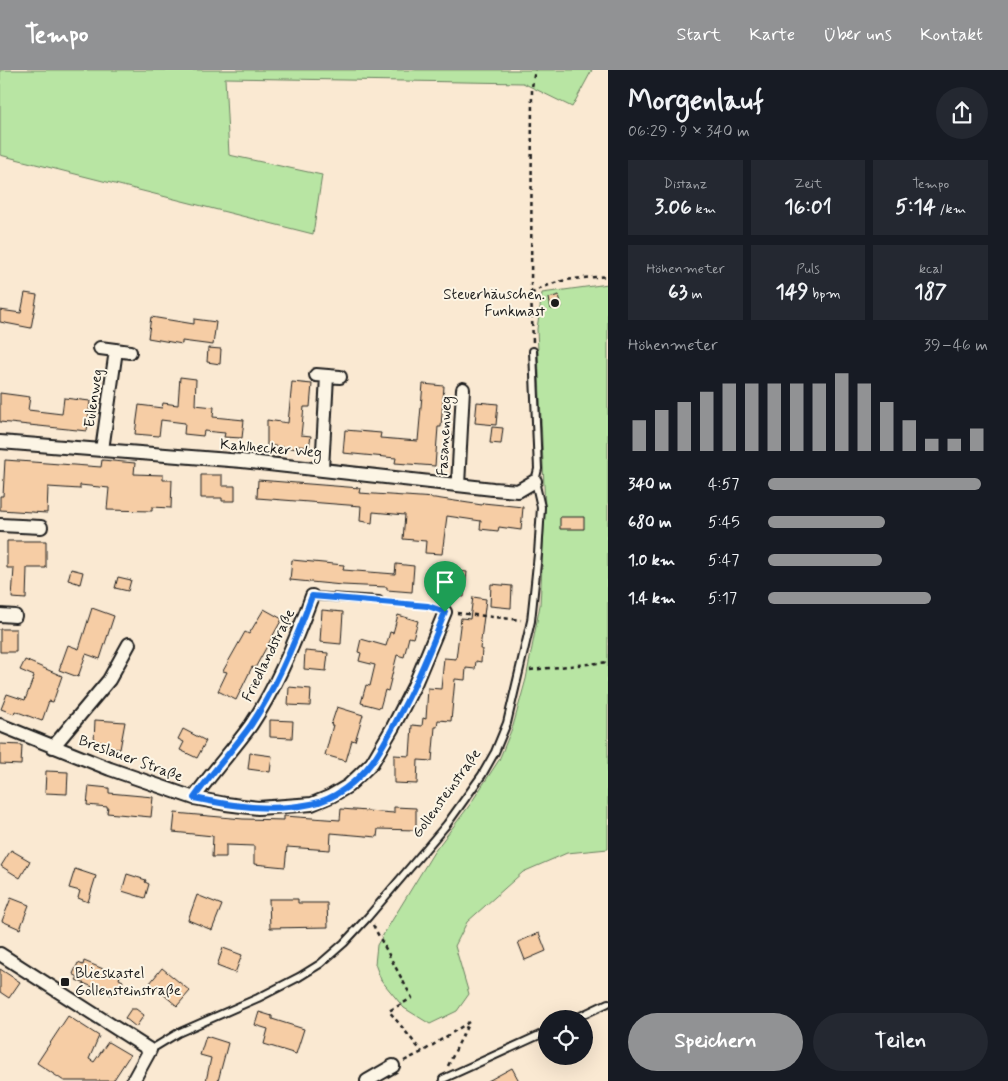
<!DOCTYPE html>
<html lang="de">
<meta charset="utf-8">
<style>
body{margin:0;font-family:Mynerve,sans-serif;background:#242831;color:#f1f3f6;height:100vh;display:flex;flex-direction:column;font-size:19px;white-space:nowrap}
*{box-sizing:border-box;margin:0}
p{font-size:16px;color:#9ea1a6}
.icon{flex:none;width:28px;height:28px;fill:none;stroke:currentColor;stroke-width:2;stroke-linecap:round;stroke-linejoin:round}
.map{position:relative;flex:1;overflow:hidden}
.sheet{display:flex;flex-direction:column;background:#171b24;width:400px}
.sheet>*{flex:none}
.fabs{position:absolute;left:538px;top:940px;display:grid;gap:10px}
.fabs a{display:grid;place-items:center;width:55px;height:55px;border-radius:50%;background:#171b24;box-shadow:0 5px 20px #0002;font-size:25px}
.pin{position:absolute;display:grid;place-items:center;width:42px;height:42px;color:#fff;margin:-51px -21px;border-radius:50% 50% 50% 0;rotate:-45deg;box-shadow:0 0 5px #0007}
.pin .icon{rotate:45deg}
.round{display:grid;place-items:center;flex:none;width:52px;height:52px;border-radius:26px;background:#242831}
.head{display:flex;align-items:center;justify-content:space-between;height:85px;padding:0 20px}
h1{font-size:28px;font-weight:800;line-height:38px}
.stats{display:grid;grid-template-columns:repeat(3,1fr);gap:8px;height:85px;padding:5px 20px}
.stats div{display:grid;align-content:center;border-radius:0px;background:#242831;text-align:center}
.stats b{font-size:21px;font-weight:800}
.stats small{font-size:14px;font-weight:400}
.stats p{font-size:14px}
.chart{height:140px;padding:10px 20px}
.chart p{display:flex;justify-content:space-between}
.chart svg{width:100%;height:90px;margin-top:5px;stroke:#919294;stroke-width:6}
.cta{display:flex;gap:10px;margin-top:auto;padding:10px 20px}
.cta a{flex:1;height:58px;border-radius:30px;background:#919294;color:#fff;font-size:20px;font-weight:800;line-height:58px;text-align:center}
.cta a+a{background:#242831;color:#f1f3f6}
ul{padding:0 20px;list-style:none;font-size:16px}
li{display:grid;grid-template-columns:80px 60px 1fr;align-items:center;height:38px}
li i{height:12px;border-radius:6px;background:#919294}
header{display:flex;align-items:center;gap:30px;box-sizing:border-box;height:70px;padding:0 25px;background:#919294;color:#fff}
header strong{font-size:24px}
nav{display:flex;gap:28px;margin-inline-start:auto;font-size:18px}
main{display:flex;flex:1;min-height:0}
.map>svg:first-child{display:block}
.green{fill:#b8e5a3;stroke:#6a8060}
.building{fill:#f6cda5;stroke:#1c1c1c}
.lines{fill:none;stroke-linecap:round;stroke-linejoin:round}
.service-casing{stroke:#1c1c1c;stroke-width:10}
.minor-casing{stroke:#1c1c1c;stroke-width:16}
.path{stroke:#1c1c1c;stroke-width:2.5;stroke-dasharray:4 4;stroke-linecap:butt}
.service{stroke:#fcf5e5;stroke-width:6}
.minor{stroke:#fcf5e5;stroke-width:12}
.route-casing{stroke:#fff;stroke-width:10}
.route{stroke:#1a73e8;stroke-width:6}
.poi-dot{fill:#1c1c1c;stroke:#fcf5e5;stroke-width:2}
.labels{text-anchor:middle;stroke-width:4;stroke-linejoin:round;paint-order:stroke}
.poi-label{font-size:15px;fill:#1c1c1c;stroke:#fcf5e5;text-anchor:end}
.street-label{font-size:15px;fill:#1c1c1c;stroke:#fcf5e5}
</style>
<header>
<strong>Tempo</strong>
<nav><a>Start</a><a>Karte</a><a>Über uns</a><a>Kontakt</a></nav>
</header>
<main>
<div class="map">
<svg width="608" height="1011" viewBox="0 0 608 1011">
<rect width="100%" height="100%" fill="#fae9d2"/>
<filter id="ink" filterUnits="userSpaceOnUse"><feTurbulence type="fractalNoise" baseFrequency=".02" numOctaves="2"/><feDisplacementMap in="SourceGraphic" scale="10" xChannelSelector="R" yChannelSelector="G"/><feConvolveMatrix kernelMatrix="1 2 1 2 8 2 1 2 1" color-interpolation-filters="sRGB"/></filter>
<g filter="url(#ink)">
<path class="green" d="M 0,0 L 592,0 L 572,37 L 523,13 L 225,8 L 229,85 L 322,105 L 313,164 L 0,85 Z
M 608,214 L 608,779 L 567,783 L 523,802 L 467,852 L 455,876 L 469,924 L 457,941 L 430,954 L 404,938 L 381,910 L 375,894 L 377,875 L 434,782 L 469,736 L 499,690 L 513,656 L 526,609 L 540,535 L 545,438 L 537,259 L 542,223 Z"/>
<path class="building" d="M 25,223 L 37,225 L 31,258 L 0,252 L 0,240 L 21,243 Z
M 559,225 L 562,237 L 551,239 L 549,228 Z
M 151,247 L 194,254 L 194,249 L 216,252 L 213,275 L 182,271 L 182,274 L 148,268 Z
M 208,278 L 221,279 L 220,294 L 207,292 Z
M 180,307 L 196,309 L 195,335 L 214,337 L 213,347 L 244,350 L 242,368 L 224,367 L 225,363 L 204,361 L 203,366 L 184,364 L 185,353 L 161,350 L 159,366 L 135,364 L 139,335 L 162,338 L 163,333 L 178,335 Z
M 292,312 L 312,314 L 310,337 L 304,337 L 301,365 L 311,366 L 309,377 L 298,376 L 298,379 L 267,375 L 267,350 L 288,353 Z
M 423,314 L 444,316 L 441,357 L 438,357 L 435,396 L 395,393 L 396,388 L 343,383 L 345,360 L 381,363 L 380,368 L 418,371 Z
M 0,323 L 30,327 L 28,340 L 62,344 L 64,328 L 90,331 L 87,361 L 0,352 Z
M 477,332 L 498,334 L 496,355 L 475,353 Z
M 492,357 L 503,358 L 501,374 L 490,373 Z
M 5,390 L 101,397 L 102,390 L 135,393 L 134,404 L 163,405 L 163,410 L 172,410 L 171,438 L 152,437 L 152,441 L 107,440 L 109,418 L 80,415 L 80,419 L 48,417 L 47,443 L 0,440 L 0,426 L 3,426 Z
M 201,405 L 222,405 L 222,416 L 235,416 L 235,431 L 222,431 L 222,428 L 201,428 Z
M 258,410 L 360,418 L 359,423 L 435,428 L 482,435 L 483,433 L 523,437 L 521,460 L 499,457 L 498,461 L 480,459 L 481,451 L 447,446 L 442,484 L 425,483 L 426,471 L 403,469 L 405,445 L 373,442 L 372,453 L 360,451 L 361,436 L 257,428 Z
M 560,447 L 584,447 L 584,459 L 560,459 Z
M 7,471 L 46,471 L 46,498 L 27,498 L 26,529 L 12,528 L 14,498 L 7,498 Z
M 292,490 L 344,495 L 343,500 L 395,504 L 396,494 L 414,496 L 412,522 L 387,520 L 387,517 L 342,515 L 290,510 Z
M 71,499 L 83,502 L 80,514 L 68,510 Z
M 443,499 L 467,502 L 464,527 L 440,524 Z
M 118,507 L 131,510 L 128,521 L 115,518 Z
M 491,514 L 512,516 L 511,538 L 490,536 Z
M 473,527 L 486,529 L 480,579 L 482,579 L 481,592 L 476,591 L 475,599 L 466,598 L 465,610 L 455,609 L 451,651 L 438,650 L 437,657 L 435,657 L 432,691 L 418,690 L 417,714 L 394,713 L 394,685 L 410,686 L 412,655 L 422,656 L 423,648 L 426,649 L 428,618 L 441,619 L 444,588 L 456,589 L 461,548 L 470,549 Z
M 92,538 L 114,546 L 100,589 L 86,584 L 78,607 L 59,600 L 68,575 L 79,579 Z
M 264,539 L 282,549 L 255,598 L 252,597 L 236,630 L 218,621 L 227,602 L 223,601 L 245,562 L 249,564 Z
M 322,540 L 343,542 L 341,574 L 320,572 Z
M 398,545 L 418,551 L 413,568 L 409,567 L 404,587 L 397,585 L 388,621 L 385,620 L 380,638 L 361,633 L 366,615 L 370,616 L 375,595 L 359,591 L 361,583 L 358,582 L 361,569 L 386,576 L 390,562 L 393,563 Z
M 0,559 L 16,559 L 16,582 L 0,582 Z
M 305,581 L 328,583 L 326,601 L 304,599 Z
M 25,590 L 62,606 L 53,632 L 49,631 L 42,651 L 15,641 L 14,644 L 1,639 L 7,624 L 25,630 L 34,606 L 20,600 Z
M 289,617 L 311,619 L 310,636 L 288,635 Z
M 337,637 L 363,645 L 355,671 L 352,670 L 346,691 L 325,685 L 333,655 L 331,655 Z
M 95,650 L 125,652 L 120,679 L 105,678 L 106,672 L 94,672 Z
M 270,650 L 293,651 L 292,668 L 270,667 Z
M 183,659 L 206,671 L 197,688 L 180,680 L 184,672 L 178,669 Z
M 0,674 L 22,675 L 21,695 L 0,694 Z
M 250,683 L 272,686 L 270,702 L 248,699 Z
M 46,701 L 68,702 L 67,724 L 45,723 Z
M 89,716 L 109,718 L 109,723 L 153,727 L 151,747 L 107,743 L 108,737 L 87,735 Z
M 394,737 L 416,738 L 416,760 L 378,759 L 377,767 L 331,763 L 330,780 L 287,777 L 285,797 L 254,794 L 254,776 L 226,775 L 226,787 L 212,787 L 213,766 L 173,762 L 175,743 L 243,749 L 284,750 L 284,746 L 340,750 L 341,739 L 394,743 Z
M 11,780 L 30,791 L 20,808 L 1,796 Z
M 75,799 L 96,806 L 88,832 L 78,828 L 80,821 L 69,818 Z
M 127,804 L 146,810 L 145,812 L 149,814 L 145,828 L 122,821 Z
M 197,825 L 222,835 L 212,860 L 188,850 Z
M 11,828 L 29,835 L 20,859 L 2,851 Z
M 269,829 L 298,829 L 298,833 L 327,833 L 328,857 L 270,858 Z
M 539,863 L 546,881 L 525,890 L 518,872 Z
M 223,878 L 242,885 L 235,903 L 217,896 Z
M 84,891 L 120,906 L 119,909 L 123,911 L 118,923 L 114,921 L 112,925 L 76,910 L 78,907 L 73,904 L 78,893 L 83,895 Z
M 162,898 L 190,921 L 177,936 L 150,913 Z
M 0,899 L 20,912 L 9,928 L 0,922 Z
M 131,939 L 136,939 L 144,945 L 136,957 L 125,948 Z
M 259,942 L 272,946 L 272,949 L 304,959 L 296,984 L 264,974 L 268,959 L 255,955 Z
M 68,946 L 99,966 L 89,989 L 94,992 L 108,972 L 130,985 L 113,1011 L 64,1011 L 37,993 Z
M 206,966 L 228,973 L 218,1011 L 206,1011 L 211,988 L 200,985 Z
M 512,998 L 519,1011 L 488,1011 Z"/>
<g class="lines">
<defs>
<path id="service" d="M 312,526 L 379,530
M 574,949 L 608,933
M 150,980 L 178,963 L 258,928 L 299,907 L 320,894 L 344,873 L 368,847 L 447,754 L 482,705 L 495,682 L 507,653 L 531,551 L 538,484 L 541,437 L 535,411 L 538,399 L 533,281
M 443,1009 L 546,962"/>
<path id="minor" d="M 100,278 L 130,282
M 316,305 L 340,307
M 0,372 L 242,391 L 493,419 L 518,421 L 535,411
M 102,380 L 116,280
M 322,399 L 327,306
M 458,415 L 463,319
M 0,455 L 41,457
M 0,545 L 15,546
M 0,655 L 110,699 L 194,728 L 226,734 L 258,738 L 312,734 L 331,726 L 348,716 L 372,693 L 393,657 L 415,614 L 445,542
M 53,677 L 109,610 L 129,574
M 194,728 C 211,703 233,680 251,655 C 277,616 296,570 312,526
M 0,884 L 150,980 L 133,1011
M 367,1011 L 393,996"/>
</defs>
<use href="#service" class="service-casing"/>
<use href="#minor" class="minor-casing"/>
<path class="path" d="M 531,224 C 559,207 577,209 608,206
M 533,272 L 531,224 L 532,17 L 535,0
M 388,531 L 432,537
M 457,543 L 521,550
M 530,600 L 608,592
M 373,855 L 412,928 L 389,941 L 422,982
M 404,991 L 422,982 L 469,952
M 448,996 L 468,954"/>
<use href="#service" class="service"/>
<use href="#minor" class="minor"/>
</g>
</g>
<g class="lines" filter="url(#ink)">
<defs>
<path id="route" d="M 312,526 L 428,536 L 445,542 C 432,576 418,610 401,642 C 392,659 383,677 372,692 C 358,711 334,730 311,734 C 272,742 232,736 194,728 C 211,703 233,680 251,655 C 277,616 296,570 312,526 Z"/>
</defs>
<use href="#route" class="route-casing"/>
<use href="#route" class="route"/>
</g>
<g class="poi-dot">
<circle cx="555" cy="233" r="5"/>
<rect x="60" y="907" width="10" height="10" rx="2.5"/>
</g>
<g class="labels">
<g class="poi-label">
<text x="545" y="229">Steuerhäuschen.<tspan x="545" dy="17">Funkmast</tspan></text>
<text x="75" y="908" text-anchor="start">Blieskastel<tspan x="75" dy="17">Gollensteinstraße</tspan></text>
</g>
<g class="street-label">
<text transform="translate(93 328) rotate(-82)" y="5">Eulenweg</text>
<text transform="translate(444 366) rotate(-87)" y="5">Fasanenweg</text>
<text transform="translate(271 378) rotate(5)" y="5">Kahlhecker Weg</text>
<text transform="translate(268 585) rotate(-64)" y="5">Friedlandstraße</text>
<text transform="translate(131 688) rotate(20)" y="5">Breslauer Straße</text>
<text transform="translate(446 723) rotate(-54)" y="5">Gollensteinstraße</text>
</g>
</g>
</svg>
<div class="fabs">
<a><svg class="icon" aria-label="locate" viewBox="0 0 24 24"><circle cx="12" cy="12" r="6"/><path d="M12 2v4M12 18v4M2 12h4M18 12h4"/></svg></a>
</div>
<div class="pin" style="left:445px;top:542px;background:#1e9e55"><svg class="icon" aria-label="arrive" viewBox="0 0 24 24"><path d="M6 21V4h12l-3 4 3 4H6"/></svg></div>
</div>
<section class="sheet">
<div class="head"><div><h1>Morgenlauf</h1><p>06:29 · 9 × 340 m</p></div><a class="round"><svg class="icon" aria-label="share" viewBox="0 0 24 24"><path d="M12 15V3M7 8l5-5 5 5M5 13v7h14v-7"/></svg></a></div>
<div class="stats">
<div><p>Distanz</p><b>3.06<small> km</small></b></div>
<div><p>Zeit</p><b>16:01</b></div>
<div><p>Tempo</p><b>5:14<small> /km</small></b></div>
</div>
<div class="stats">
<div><p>Höhenmeter</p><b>63<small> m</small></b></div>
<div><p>Puls</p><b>149<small> bpm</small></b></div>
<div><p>kcal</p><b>187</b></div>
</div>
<div class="chart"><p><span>Höhenmeter</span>39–46 m</p>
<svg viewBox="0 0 160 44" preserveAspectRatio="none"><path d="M5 44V29M15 44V24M25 44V20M35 44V15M45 44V11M55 44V11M65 44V11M75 44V11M85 44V11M95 44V6M105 44V11M115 44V20M125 44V29M135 44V38M145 44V38M155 44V33"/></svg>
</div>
<ul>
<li><b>340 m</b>4:57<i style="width:97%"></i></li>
<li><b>680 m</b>5:45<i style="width:53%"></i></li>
<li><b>1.0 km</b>5:47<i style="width:52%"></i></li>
<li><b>1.4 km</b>5:17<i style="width:74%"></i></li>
</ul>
<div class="cta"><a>Speichern</a><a>Teilen</a></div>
</section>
</main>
